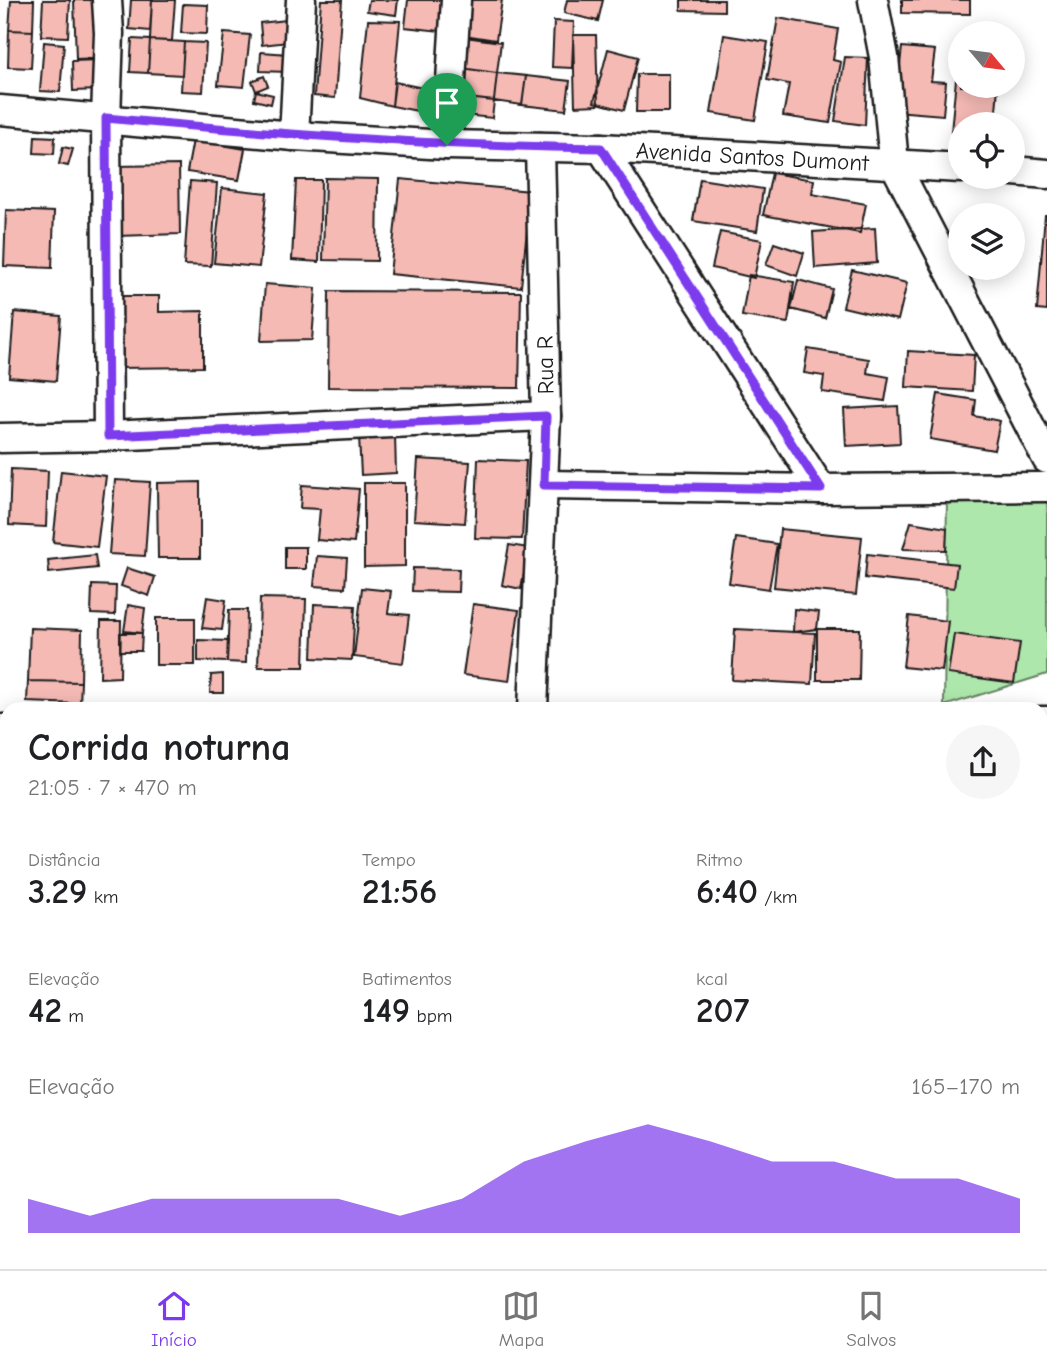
<!DOCTYPE html>
<html lang="pt">
<meta charset="utf-8">
<style>
body{margin:0;font-family:"Comic Neue",sans-serif;background:#f6f6f6;color:#202124;height:100vh;display:flex;flex-direction:column;font-size:26px;white-space:nowrap}
*{box-sizing:border-box;margin:0}
p{font-size:23px;color:#757577}
.icon{flex:none;width:38px;height:38px;fill:none;stroke:currentColor;stroke-width:2;stroke-linecap:round;stroke-linejoin:round}
.map{position:relative;flex:1;overflow:hidden}
.panel{position:absolute;left:0px;top:702px;width:1048px;height:569px;display:flex;flex-direction:column;background:#fff;border-radius:21px 21px 0 0;box-shadow:0 4px 18px #0003}
.panel>*{flex:none}
.needle{width:46px;rotate:119deg}
.tools{position:absolute;left:948px;top:21px;display:grid;gap:14px}
.tools a{display:grid;place-items:center;width:77px;height:77px;border-radius:50%;background:#fff;box-shadow:0 4px 18px #0003;font-size:35px}
.pin{position:absolute;display:grid;place-items:center;width:60px;height:60px;color:#fff;margin:-72px -30px;border-radius:50% 50% 50% 0;rotate:-45deg;box-shadow:0 0 7px #0007}
.pin .icon{rotate:45deg}
.round{display:grid;place-items:center;flex:none;width:74px;height:74px;border-radius:37px;background:#f6f6f6}
.headline{display:flex;align-items:center;justify-content:space-between;height:119px;padding:0 28px}
h1{font-size:38px;font-weight:700;line-height:52px}
.figures{display:grid;grid-template-columns:repeat(3,1fr);gap:10px;height:119px;padding:7px 28px}
.figures div{display:grid;align-content:center}
.figures b{font-size:35px;font-weight:700}
.figures small{font-size:19px;font-weight:400}
.figures p{font-size:19px}
.chart{height:196px;padding:14px 28px}
.chart p{display:flex;justify-content:space-between}
.chart svg{width:100%;height:126px;margin-top:7px;fill:#7c3aed;opacity:.7}
.tabs{display:flex;justify-content:space-around;align-items:center;height:98px;border-top:2px solid #e0e0e0;background:#fff;font-size:19px;color:#757577}
.tabs a{display:grid;justify-items:center;gap:4px}
.tabs .selected{color:#7c3aed}
.map>svg:first-child{display:block}
.green{fill:#aee7ac;stroke:#658264;stroke-width:2}
.building{fill:#f6bab5;stroke:#1c1c1c;stroke-width:2}
.lines{fill:none;stroke-linecap:round;stroke-linejoin:round}
.minor-casing{stroke:#1c1c1c;stroke-width:33}
.minor{stroke:#fff;stroke-width:28}
.route-casing{stroke:#fff;stroke-width:14}
.route{stroke:#7c3aed;stroke-width:9}
.labels{text-anchor:middle;stroke-width:6;stroke-linejoin:round;paint-order:stroke}
.street-label{font-size:23px;fill:#1c1c1c;stroke:#fff}
</style>
<div class="map">
<svg width="1047" height="1269" viewBox="0 0 1047 1269">
<rect width="100%" height="100%" fill="#fff"/>
<filter id="ink" filterUnits="userSpaceOnUse"><feTurbulence type="fractalNoise" baseFrequency=".0143" numOctaves="2"/><feDisplacementMap in="SourceGraphic" scale="14" xChannelSelector="R" yChannelSelector="G"/><feConvolveMatrix kernelMatrix="1 2 1 2 8 2 1 2 1" color-interpolation-filters="sRGB"/></filter>
<g filter="url(#ink)">
<path class="green" d="M 947,498 L 1047,499 L 1047,674 L 944,706 Z
M 0,1170 L 7,1170 L 7,1264 L 112,1264 L 90,1269 L 0,1269 Z
M 229,1264 L 379,1264 L 378,1266 L 357,1269 L 207,1269 Z"/>
<path class="building" d="M 11,0 L 34,0 L 33,31 L 9,30 Z
M 43,0 L 70,0 L 68,37 L 41,36 Z
M 74,0 L 97,0 L 99,58 L 76,59 Z
M 131,0 L 152,0 L 150,31 L 129,29 Z
M 152,0 L 175,0 L 172,41 L 150,40 Z
M 321,0 L 342,0 L 335,98 L 314,96 Z
M 369,0 L 398,0 L 396,15 L 367,11 Z
M 408,0 L 442,0 L 440,31 L 405,27 Z
M 469,0 L 502,0 L 496,40 L 464,35 Z
M 567,0 L 603,0 L 598,21 L 564,13 Z
M 681,0 L 724,0 L 724,11 L 681,10 Z
M 902,0 L 970,0 L 970,14 L 902,13 Z
M 183,4 L 208,5 L 207,34 L 181,33 Z
M 778,18 L 838,29 L 833,60 L 841,62 L 830,123 L 783,116 L 789,84 L 767,80 Z
M 286,20 L 288,42 L 262,45 L 260,23 Z
M 368,20 L 400,21 L 392,106 L 360,98 Z
M 554,21 L 574,22 L 572,68 L 552,67 Z
M 9,30 L 33,31 L 31,68 L 8,67 Z
M 224,33 L 250,35 L 244,87 L 218,85 Z
M 573,35 L 596,35 L 598,105 L 575,106 Z
M 724,35 L 768,42 L 755,120 L 711,113 Z
M 465,37 L 501,42 L 497,73 L 461,68 Z
M 132,39 L 150,40 L 148,73 L 130,72 Z
M 150,40 L 184,42 L 182,75 L 148,73 Z
M 44,42 L 64,44 L 60,92 L 40,91 Z
M 184,42 L 206,43 L 203,92 L 181,91 Z
M 902,47 L 935,50 L 931,81 L 946,82 L 943,115 L 895,111 Z
M 959,47 L 961,86 L 998,86 L 995,124 L 961,124 L 961,133 L 951,132 Z
M 608,49 L 638,57 L 624,110 L 594,102 Z
M 261,52 L 289,54 L 288,72 L 260,71 Z
M 845,57 L 868,58 L 865,125 L 835,121 Z
M 98,60 L 99,90 L 73,91 L 72,61 Z
M 461,68 L 497,73 L 494,101 L 457,97 Z
M 497,73 L 526,76 L 522,105 L 494,101 Z
M 637,74 L 669,74 L 669,112 L 636,112 Z
M 264,76 L 268,86 L 256,91 L 252,81 Z
M 526,76 L 570,81 L 566,110 L 522,105 Z
M 395,82 L 437,91 L 433,114 L 392,106 Z
M 256,91 L 273,95 L 271,104 L 254,100 Z
M 457,97 L 494,101 L 492,118 L 455,114 Z
M 35,136 L 55,137 L 54,154 L 34,153 Z
M 193,140 L 245,149 L 239,180 L 187,172 Z
M 63,147 L 73,149 L 68,166 L 59,164 Z
M 179,165 L 180,234 L 116,236 L 114,166 Z
M 772,173 L 814,180 L 812,194 L 866,204 L 860,233 L 763,215 Z
M 325,178 L 378,179 L 377,261 L 323,260 Z
M 400,179 L 531,191 L 521,287 L 390,274 Z
M 700,179 L 763,189 L 757,231 L 693,221 Z
M 296,180 L 321,180 L 319,262 L 292,260 Z
M 190,181 L 217,183 L 211,266 L 184,265 Z
M 222,188 L 267,193 L 259,267 L 214,263 Z
M 6,210 L 54,212 L 52,268 L 4,266 Z
M 1045,215 L 1047,215 L 1047,311 L 1037,310 Z
M 875,228 L 877,263 L 815,268 L 813,232 Z
M 720,232 L 762,240 L 754,278 L 712,268 Z
M 774,243 L 804,253 L 797,276 L 766,265 Z
M 852,270 L 907,283 L 898,320 L 843,307 Z
M 749,275 L 794,282 L 788,323 L 742,316 Z
M 798,280 L 832,289 L 825,318 L 791,309 Z
M 265,284 L 316,288 L 312,340 L 261,341 Z
M 329,291 L 521,292 L 519,388 L 328,387 Z
M 115,296 L 159,296 L 159,312 L 203,311 L 203,367 L 115,368 Z
M 14,312 L 61,316 L 56,381 L 9,377 Z
M 808,349 L 869,359 L 867,373 L 889,377 L 885,401 L 822,392 L 824,376 L 804,373 Z
M 908,351 L 974,355 L 972,391 L 906,387 Z
M 938,394 L 976,400 L 974,416 L 1000,421 L 994,450 L 930,439 Z
M 898,406 L 900,443 L 846,446 L 844,409 Z
M 395,435 L 396,473 L 361,475 L 359,436 Z
M 418,459 L 470,462 L 465,523 L 414,520 Z
M 478,459 L 526,461 L 522,539 L 475,538 Z
M 11,469 L 48,471 L 46,527 L 9,525 Z
M 61,471 L 106,476 L 97,547 L 53,542 Z
M 115,480 L 150,482 L 145,556 L 109,554 Z
M 200,482 L 200,558 L 158,558 L 157,483 Z
M 364,483 L 405,483 L 405,566 L 364,567 Z
M 302,485 L 359,489 L 354,543 L 317,540 L 320,509 L 300,508 Z
M 911,522 L 947,528 L 946,550 L 903,549 Z
M 780,529 L 862,537 L 856,595 L 774,587 Z
M 736,538 L 777,544 L 769,589 L 729,583 Z
M 509,545 L 529,548 L 521,589 L 502,585 Z
M 285,547 L 306,547 L 306,569 L 285,569 Z
M 867,554 L 957,564 L 954,588 L 865,578 Z
M 95,555 L 97,568 L 49,573 L 48,560 Z
M 317,556 L 347,558 L 345,588 L 314,586 Z
M 127,568 L 155,577 L 149,596 L 121,586 Z
M 413,568 L 459,569 L 458,592 L 412,591 Z
M 92,585 L 116,586 L 115,615 L 91,614 Z
M 362,588 L 391,591 L 388,613 L 409,615 L 403,663 L 354,657 Z
M 207,597 L 226,600 L 222,630 L 202,628 Z
M 260,598 L 306,599 L 304,667 L 258,667 Z
M 314,604 L 355,606 L 352,660 L 312,658 Z
M 473,604 L 519,610 L 509,681 L 463,675 Z
M 128,605 L 145,608 L 142,633 L 124,631 Z
M 794,609 L 819,612 L 817,629 L 793,632 Z
M 229,610 L 247,610 L 246,663 L 227,662 Z
M 909,616 L 948,621 L 942,671 L 903,667 Z
M 156,618 L 195,618 L 195,665 L 156,665 Z
M 101,621 L 121,621 L 120,677 L 100,678 Z
M 30,628 L 82,630 L 81,682 L 28,681 Z
M 735,629 L 815,633 L 812,684 L 732,680 Z
M 817,629 L 860,629 L 859,680 L 817,680 Z
M 120,633 L 142,633 L 141,651 L 120,651 Z
M 954,634 L 1020,643 L 1014,683 L 948,674 Z
M 198,640 L 228,641 L 227,662 L 198,661 Z
M 223,674 L 223,693 L 210,693 L 211,675 Z
M 28,681 L 81,682 L 80,704 L 27,702 Z
M 0,770 L 7,771 L 7,846 L 0,845 Z
M 1041,770 L 1047,770 L 1047,826 L 1041,826 Z
M 0,862 L 7,864 L 7,880 L 0,878 Z
M 0,883 L 7,884 L 7,911 L 0,911 Z
M 1047,1031 L 1047,1061 L 1041,1062 L 1041,1032 Z
M 1041,1155 L 1047,1164 L 1047,1218 L 1041,1209 Z
M 1041,1203 L 1047,1210 L 1047,1226 L 1041,1230 Z
M 419,1264 L 454,1264 L 455,1269 L 410,1269 L 410,1265 Z
M 454,1264 L 491,1264 L 480,1269 L 457,1269 Z
M 841,1264 L 915,1264 L 918,1269 L 844,1269 Z
M 918,1264 L 937,1264 L 940,1269 L 922,1269 Z"/>
<g class="lines">
<defs>
<g id="minor">
<path d="M 107,0 L 109,33 L 106,118 L 108,436"/>
<path d="M 873,0 L 884,57 L 894,163 L 1047,459"/>
<path id="s1" d="M 0,110 L 294,136 L 447,145 L 601,148 L 961,168"/>
<path d="M 294,136 L 301,0"/>
<path d="M 447,145 L 456,0"/>
<path d="M 601,148 L 821,489"/>
<path d="M 1013,171 L 1047,174"/>
<path d="M 0,438 L 108,436 L 546,416"/>
<path d="M 544,485 L 821,489 L 1047,487"/>
<path d="M 533,709 L 546,416 L 540,147"/>
<path d="M 1041,721 L 1047,721"/>
<path d="M 0,729 L 7,729"/>
<path d="M 0,1010 L 7,1010"/>
<path d="M 1041,1012 L 1047,1012"/>
<path d="M 1041,1094 L 1047,1090"/>
<path d="M 555,1264 L 556,1269"/>
<path d="M 157,1269 L 179,1264"/>
<path d="M 668,1269 L 680,1264"/>
</g>
</defs>
<use href="#minor" class="minor-casing"/>
<use href="#minor" class="minor"/>
</g>
</g>
<g class="lines" filter="url(#ink)">
<defs>
<path id="route" d="M 106,118 C 271,134 435,146 601,148 L 821,489 L 544,485 L 546,416 L 108,436 Z"/>
</defs>
<use href="#route" class="route-casing"/>
<use href="#route" class="route"/>
</g>
<g class="labels">
<g class="street-label">
<text dy="8" stroke="none"><textPath href="#s1" startOffset="754">Avenida Santos Dumont</textPath></text>
<text transform="translate(545 365) rotate(-91)" y="8">Rua R</text>
</g>
</g>
</svg>
<div class="tools">
<a><svg class="needle" viewBox="-14 -14 28 28"><path d="M0-13l5 13h-10z" fill="#e53935"/><path d="M0 13l5-13h-10z" fill="#757577"/></svg></a>
<a><svg class="icon" aria-label="locate" viewBox="0 0 24 24"><circle cx="12" cy="12" r="6"/><path d="M12 2v4M12 18v4M2 12h4M18 12h4"/></svg></a>
<a><svg class="icon" aria-label="layers" viewBox="0 0 24 24"><path d="M12 4l9 5-9 5-9-5zM3 14l9 5 9-5"/></svg></a>
</div>
<div class="pin" style="left:447px;top:145px;background:#1e9e55"><svg class="icon" aria-label="arrive" viewBox="0 0 24 24"><path d="M6 21V4h12l-3 4 3 4H6"/></svg></div>
<section class="panel">
<div class="headline"><div><h1>Corrida noturna</h1><p>21:05 · 7 × 470 m</p></div><a class="round"><svg class="icon" aria-label="share" viewBox="0 0 24 24"><path d="M12 15V3M7 8l5-5 5 5M5 13v7h14v-7"/></svg></a></div>
<div class="figures">
<div><p>Distância</p><b>3.29<small> km</small></b></div>
<div><p>Tempo</p><b>21:56</b></div>
<div><p>Ritmo</p><b>6:40<small> /km</small></b></div>
</div>
<div class="figures">
<div><p>Elevação</p><b>42<small> m</small></b></div>
<div><p>Batimentos</p><b>149<small> bpm</small></b></div>
<div><p>kcal</p><b>207</b></div>
</div>
<div class="chart"><p><span>Elevação</span>165–170 m</p>
<svg viewBox="0 0 160 44" preserveAspectRatio="none"><path d="M0 44V32L10 38L20 32L30 32L40 32L50 32L60 38L70 32L80 19L90 12L100 6L110 12L120 19L130 19L140 25L150 25L160 32V44z"/></svg>
</div>
</section>
</div>
<nav class="tabs">
<a class="selected"><svg class="icon" aria-label="home" viewBox="0 0 24 24"><path d="M3 11l9-7 9 7M6 9v11h12V9"/></svg>Início</a>
<a><svg class="icon" aria-label="map" viewBox="0 0 24 24"><path d="M3 6l6-2 6 2 6-2v14l-6 2-6-2-6 2zM9 4v14M15 6v14"/></svg>Mapa</a>
<a><svg class="icon" aria-label="saved" viewBox="0 0 24 24"><path d="M7 4h10v16l-5-4-5 4z"/></svg>Salvos</a>
</nav>
